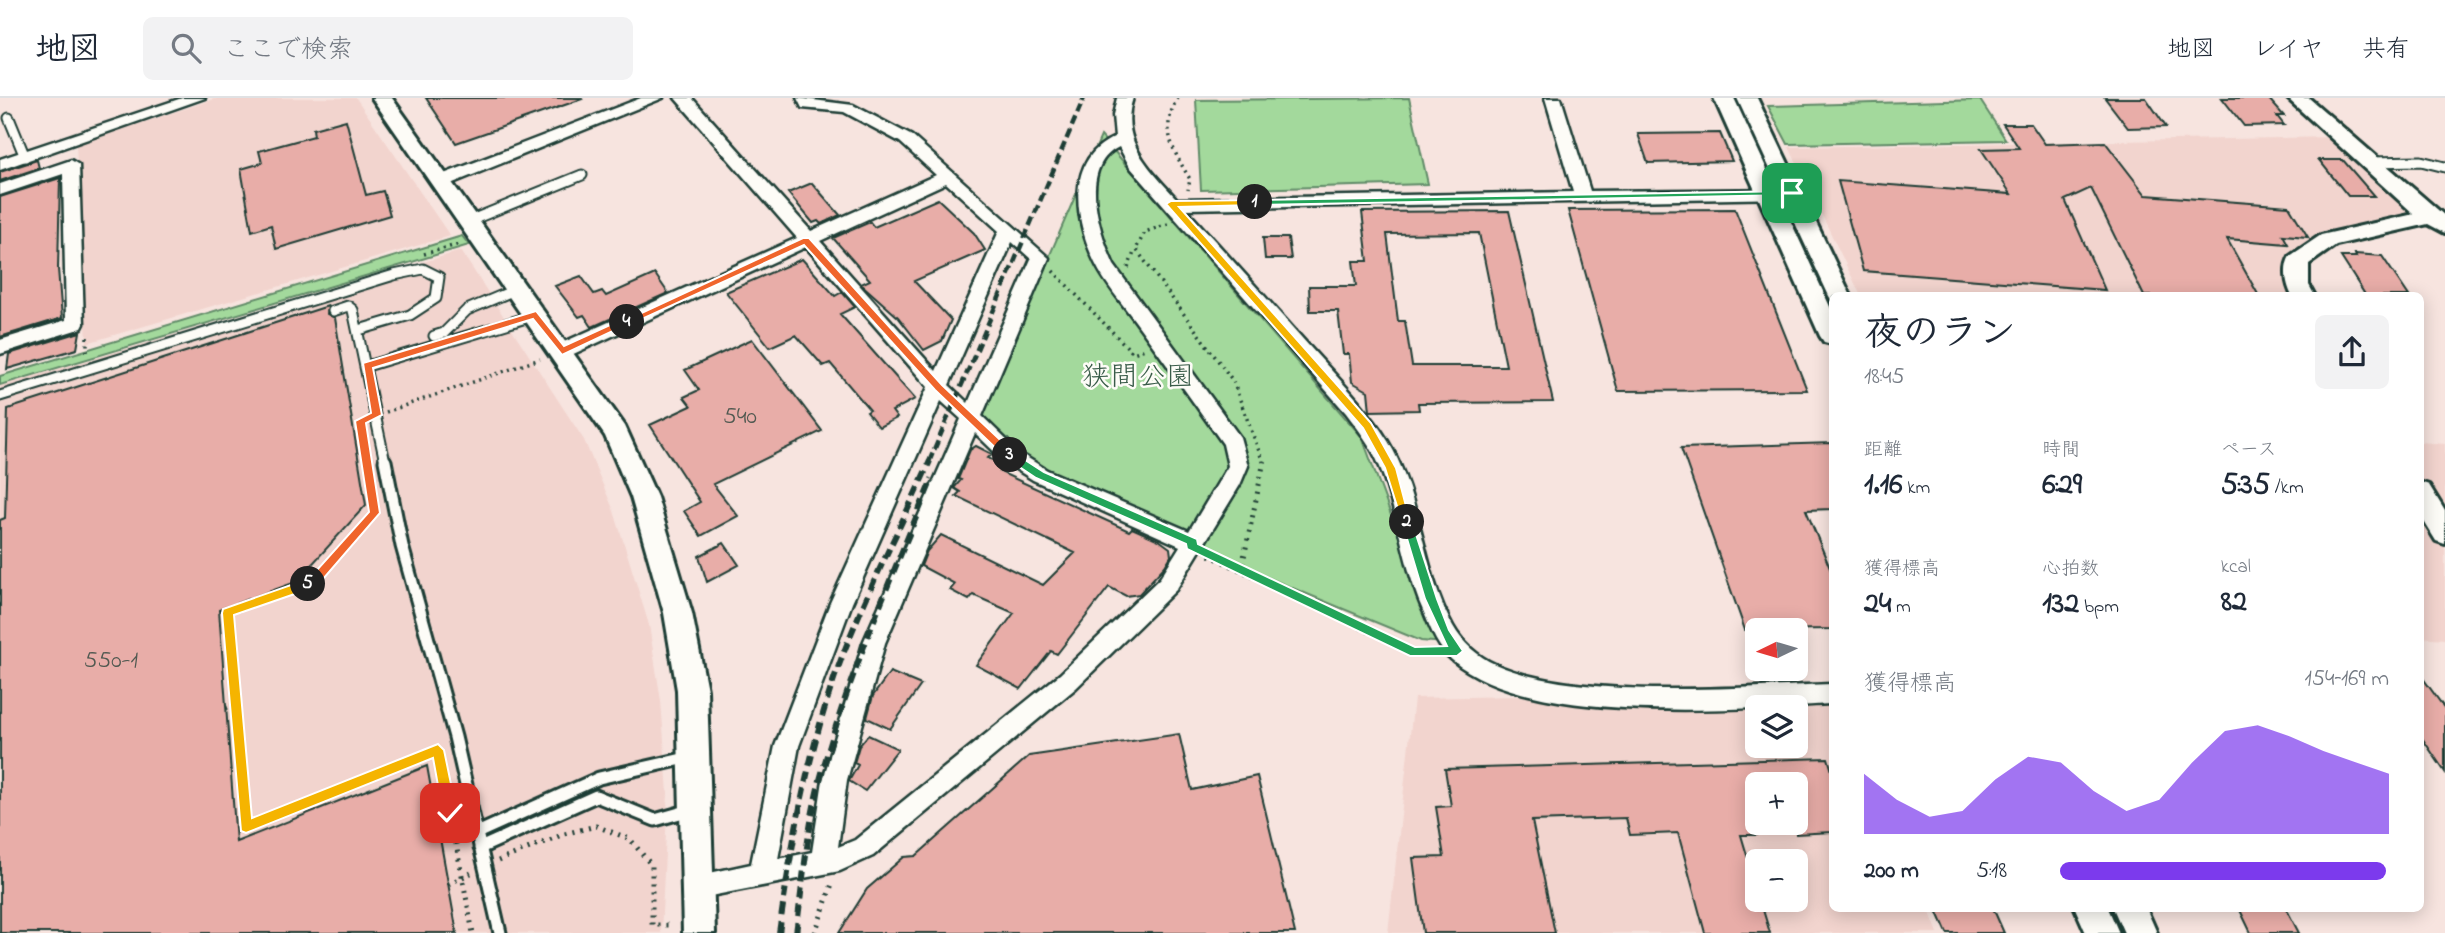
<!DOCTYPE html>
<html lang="ja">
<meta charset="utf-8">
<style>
body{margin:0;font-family:"Indie Flower","Klee One",sans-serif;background:#f2f2f3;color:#1f2937;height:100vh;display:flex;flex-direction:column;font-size:26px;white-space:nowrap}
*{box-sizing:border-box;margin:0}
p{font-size:23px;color:#747a83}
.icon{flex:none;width:38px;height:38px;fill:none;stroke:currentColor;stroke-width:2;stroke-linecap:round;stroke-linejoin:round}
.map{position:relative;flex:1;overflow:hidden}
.details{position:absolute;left:1829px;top:194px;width:595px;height:620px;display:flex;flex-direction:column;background:#fff;border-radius:10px;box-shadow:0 4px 18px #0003}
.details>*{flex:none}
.needle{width:46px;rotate:265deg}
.controls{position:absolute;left:1745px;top:520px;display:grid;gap:14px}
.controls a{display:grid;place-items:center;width:63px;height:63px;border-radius:10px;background:#fff;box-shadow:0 4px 18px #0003;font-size:35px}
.pin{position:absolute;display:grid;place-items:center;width:60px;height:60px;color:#fff;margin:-30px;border-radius:14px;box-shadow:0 4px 10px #0006}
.km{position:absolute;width:35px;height:35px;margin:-18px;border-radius:50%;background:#222;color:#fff;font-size:19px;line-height:35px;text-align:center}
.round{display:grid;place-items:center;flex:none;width:74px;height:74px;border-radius:10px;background:#f2f2f3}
.head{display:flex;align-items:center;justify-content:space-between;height:119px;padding:0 35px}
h1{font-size:38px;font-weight:700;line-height:52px}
.metrics{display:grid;grid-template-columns:repeat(3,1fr);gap:10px;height:119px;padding:7px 35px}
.metrics div{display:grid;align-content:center}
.metrics b{font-size:30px;font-weight:700}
.metrics small{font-size:19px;font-weight:400}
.metrics p{font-size:19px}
.chart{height:196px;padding:14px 35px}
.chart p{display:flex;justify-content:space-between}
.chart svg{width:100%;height:126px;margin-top:7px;fill:#7c3aed;opacity:.7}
ul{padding:0 35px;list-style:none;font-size:23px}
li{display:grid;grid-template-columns:112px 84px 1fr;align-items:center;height:52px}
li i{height:18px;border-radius:9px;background:#7c3aed}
header{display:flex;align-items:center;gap:42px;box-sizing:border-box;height:98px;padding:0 35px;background:#fff;border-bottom:2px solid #e0e1e3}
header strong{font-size:33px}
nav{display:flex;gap:38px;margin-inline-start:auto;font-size:24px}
.search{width:490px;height:63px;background:#f2f2f3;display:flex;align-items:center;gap:18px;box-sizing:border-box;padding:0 24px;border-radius:10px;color:#747a83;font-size:26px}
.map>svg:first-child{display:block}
.built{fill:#f2d4ce;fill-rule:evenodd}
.green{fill:#a3d99c;stroke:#618b68;stroke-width:2}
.building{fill:#e8ada8;stroke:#1f3d34;stroke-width:2;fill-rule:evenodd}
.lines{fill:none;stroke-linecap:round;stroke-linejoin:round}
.service-far1-casing{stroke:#1f3d34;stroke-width:13}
.service-casing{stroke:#1f3d34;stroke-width:17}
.minor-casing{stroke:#1f3d34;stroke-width:5}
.tertiary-casing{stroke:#1f3d34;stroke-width:6}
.path-far1{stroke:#1f3d34;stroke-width:3.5;stroke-dasharray:2 4.5;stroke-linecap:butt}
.path{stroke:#1f3d34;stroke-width:5;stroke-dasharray:2 6;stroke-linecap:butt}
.service-far1{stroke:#fdfcf7;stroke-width:9}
.service{stroke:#fdfcf7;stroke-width:11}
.minor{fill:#fdfcf7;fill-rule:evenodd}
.tertiary{fill:#fdfcf7;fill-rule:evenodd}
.rail-far1{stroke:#1f3d34;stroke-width:4.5;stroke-dasharray:9 4.5;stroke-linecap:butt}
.rail{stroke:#1f3d34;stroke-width:6;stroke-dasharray:11 6;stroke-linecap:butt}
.split-1{fill:#22a559;stroke:#fff;stroke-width:2}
.split-2{fill:#f5b400;stroke:#fff;stroke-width:2}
.split-3{fill:#22a559;stroke:#fff;stroke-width:2}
.split-4{fill:#f0652b;stroke:#fff;stroke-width:2}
.split-5{fill:#f0652b;stroke:#fff;stroke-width:2}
.split-6{fill:#f5b400;stroke:#fff;stroke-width:2}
.labels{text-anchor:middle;stroke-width:5;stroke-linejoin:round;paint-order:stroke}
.number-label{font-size:24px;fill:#515951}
.park-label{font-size:28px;fill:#395c49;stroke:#fdfcf7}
</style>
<header>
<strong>地図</strong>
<div class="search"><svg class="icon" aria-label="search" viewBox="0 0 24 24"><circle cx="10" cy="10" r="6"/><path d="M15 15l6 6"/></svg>ここで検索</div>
<nav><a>地図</a><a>レイヤ</a><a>共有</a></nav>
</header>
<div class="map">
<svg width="2445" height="835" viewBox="0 0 2445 835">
<rect width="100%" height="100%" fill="#f7e4df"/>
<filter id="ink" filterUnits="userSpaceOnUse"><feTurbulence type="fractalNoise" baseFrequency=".0143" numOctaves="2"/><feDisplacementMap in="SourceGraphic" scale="14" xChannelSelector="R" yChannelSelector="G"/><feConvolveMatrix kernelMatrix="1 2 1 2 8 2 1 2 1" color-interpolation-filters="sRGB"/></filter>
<g filter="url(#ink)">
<path class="built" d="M 217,0 L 356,0 L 450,138 L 87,245 L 76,47 Z
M 2338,39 L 2430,119 L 2320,145 L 2299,165 L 2304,198 L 1861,198 L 1789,49 Z
M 461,153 L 584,342 L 614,413 L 649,527 L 661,603 L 668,695 L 661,835 L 0,835 L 0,288 Z
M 2420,344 L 2445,346 L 2445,541 L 2420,539 Z
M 1519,598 L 1636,610 L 1832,607 L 1832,810 L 1928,810 L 1938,835 L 1388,835 L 1414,600 ZM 1757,609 L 1796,609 L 1796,648 L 1757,648 ZM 1757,686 L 1796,686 L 1796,724 L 1757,724 ZM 1757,763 L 1796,763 L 1796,802 L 1757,802 Z"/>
<path class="green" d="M 1409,0 L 1428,86 L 1201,92 L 1196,2 Z
M 1980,2 L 2006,42 L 1788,46 L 1768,8 Z
M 1101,38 L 1362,339 L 1435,536 L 1446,545 L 1421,543 L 1191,448 L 995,349 L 976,329 Z
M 462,138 L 469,147 L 0,287 L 0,278 Z"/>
<path class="building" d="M 426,0 L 581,0 L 582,1 L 456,45 Z
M 2105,0 L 2146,0 L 2166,29 L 2128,30 Z
M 2222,0 L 2268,0 L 2284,18 L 2277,18 L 2284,27 L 2244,28 Z
M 346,22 L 366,97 L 383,93 L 390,117 L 276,151 L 271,127 L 252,133 L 241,71 L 262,65 L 259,53 L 314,38 L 313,31 Z
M 2003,26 L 2031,26 L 2045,46 L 2105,44 L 2146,97 L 2289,108 L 2308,139 L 2283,137 L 2288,146 L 2227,141 L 2259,198 L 2144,198 L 2091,90 L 2065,102 L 2105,192 L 1863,173 L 1838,83 L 2011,96 L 1981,51 L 2019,50 Z
M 1720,35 L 1732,63 L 1648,65 L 1638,36 Z
M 37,62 L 39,70 L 0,83 L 0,74 Z
M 2319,62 L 2343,62 L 2374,98 L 2348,98 Z
M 60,80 L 58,171 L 62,220 L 0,239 L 0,99 Z
M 812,85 L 840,117 L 821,126 L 818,123 L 813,125 L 788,95 Z
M 938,101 L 974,135 L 985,152 L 914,183 L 951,222 L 942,243 L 924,252 L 898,219 L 861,186 L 870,182 L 833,140 L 870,124 L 874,129 Z
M 1735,111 L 1807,292 L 1618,293 L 1568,112 Z
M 1509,113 L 1553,304 L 1418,305 L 1419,312 L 1370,313 L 1368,293 L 1352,284 L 1349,256 L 1343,256 L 1338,213 L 1310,213 L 1309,188 L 1356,188 L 1353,163 L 1368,163 L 1362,114 ZM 1479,135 L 1506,268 L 1412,268 L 1405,223 L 1398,223 L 1387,136 Z
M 1263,140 L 1288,140 L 1291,161 L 1265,161 Z
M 2355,156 L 2382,158 L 2409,198 L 2366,198 L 2341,159 L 2356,159 Z
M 802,161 L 835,198 L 842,194 L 855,209 L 840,216 L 915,301 L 892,313 L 897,320 L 879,329 L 867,314 L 870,312 L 830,265 L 823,268 L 796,237 L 770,249 L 726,194 Z
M 655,176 L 668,195 L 592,229 L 584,217 L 579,219 L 555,188 L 581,178 L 594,196 L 602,193 L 606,198 Z
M 328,208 L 327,216 L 335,220 L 366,407 L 296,484 L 219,512 L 236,744 L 427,668 L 457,835 L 0,835 L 0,422 L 5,420 L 8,311 Z
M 80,234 L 77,251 L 7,271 L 9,256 Z
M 752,241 L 822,333 L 713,386 L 738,418 L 701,438 L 684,413 L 700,404 L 650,327 L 691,308 L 684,299 L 699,292 L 685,272 Z
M 1832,345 L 1832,411 L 1806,412 L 1832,475 L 1832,531 L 1745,532 L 1681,350 Z
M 976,348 L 992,356 L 988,360 L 1005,368 L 1000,374 L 1129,433 L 1132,430 L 1159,442 L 1170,450 L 1171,458 L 1165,468 L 1139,496 L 1126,498 L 1109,489 L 1057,556 L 1051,553 L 1021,591 L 976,567 L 1014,515 L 973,497 L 969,502 L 950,492 L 955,486 L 921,468 L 927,453 L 941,437 L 1043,487 L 1075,455 L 956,398 L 960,394 L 954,390 L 961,382 L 958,381 L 970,352 Z
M 724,445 L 739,467 L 707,484 L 699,458 Z
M 890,574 L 921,587 L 890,631 L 867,620 L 873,598 Z
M 2420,576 L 2445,611 L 2445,674 L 2420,637 Z
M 1179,636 L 1192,692 L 1257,678 L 1295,835 L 839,835 L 867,791 L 904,759 L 916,758 L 1029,658 Z
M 868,637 L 898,651 L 865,693 L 849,683 L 858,667 L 854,665 L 859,648 Z
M 1828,660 L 1832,673 L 1832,734 L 1796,736 L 1796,686 L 1757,686 L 1757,737 L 1741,737 L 1757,791 L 1757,802 L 1760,802 L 1770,835 L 1705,835 L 1678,735 L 1630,737 L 1626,720 L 1532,723 L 1555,835 L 1423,835 L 1413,760 L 1444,759 L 1436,709 L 1451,708 L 1445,671 Z
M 1936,810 L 1993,810 L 2004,835 L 1947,835 Z
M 2239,810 L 2286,810 L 2299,835 L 2251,835 Z"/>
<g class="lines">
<defs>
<path id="service-far1" d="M 9,20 L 25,59
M 2370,64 L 2421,63 L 2445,69
M 469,123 L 582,77
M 333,213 L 348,208 L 353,212 L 385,364
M 434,238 L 444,235 L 467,212 L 517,191
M 367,268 L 536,217
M 0,298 L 394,177 L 423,171 L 439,179 L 436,200 L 410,217 L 359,232"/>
<path id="service" d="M 385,363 L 402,448 L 455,639 L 500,835
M 477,735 L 599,680 L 691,659
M 480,750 L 596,698 L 655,722 L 694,711"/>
<path id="minor" d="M 182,0 L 205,0 L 0,72 L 0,61 Z
M 641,0 L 663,0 L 448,87 L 436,87 L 434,83 L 436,79 Z
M 675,0 L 692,0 L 811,133 L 936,77 L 900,44 L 844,14 L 802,10 L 797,0 L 853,7 L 912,38 L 1049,160 L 982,318 L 1020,355 L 1047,372 L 1189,433 L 1228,368 L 1223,346 C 1194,305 1165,264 1135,223 C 1122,205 1105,186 1095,165 C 1075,123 1064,61 1115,39 L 1113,17 L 1117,0 L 1133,0 C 1118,43 1151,72 1177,101 L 1573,94 L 1545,0 L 1561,0 L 1590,93 L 1798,91 L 1800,95 L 1798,99 L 1792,100 L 1186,111 C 1228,157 1269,203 1310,249 C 1337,279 1367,309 1388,343 C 1422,399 1421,470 1453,528 C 1462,544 1478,559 1495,566 C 1576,603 1742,589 1832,586 L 1832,606 C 1733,611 1530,628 1452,562 C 1439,552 1431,532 1425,517 C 1403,470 1399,417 1380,369 C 1372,349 1359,332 1346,315 L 1130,69 L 1119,49 C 1077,69 1100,136 1114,167 L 1240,339 L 1248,368 L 1240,387 L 1176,492 L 1076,590 L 873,758 L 840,773 L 700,800 L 691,797 L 687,788 L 691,779 L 751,766 L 775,648 L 830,505 L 928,289 L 806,149 L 569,258 L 555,258 L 553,253 L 555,248 L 797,140 ZM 946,85 L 999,133 L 936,273 L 820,143 ZM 1012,144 L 1031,161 L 968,305 L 949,287 ZM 941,303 L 961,321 L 863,545 L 823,682 L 812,754 L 778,761 L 799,648 L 852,505 ZM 975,335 L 1006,365 L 1033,382 L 1180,448 L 1160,480 L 1060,576 L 855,742 L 838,749 L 847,682 L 885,545 Z
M 71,62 L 79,67 L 84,226 L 82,230 L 0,256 L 0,242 L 66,222 L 63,76 L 0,97 L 0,86 Z"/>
<path id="tertiary" d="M 372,0 L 392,0 L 625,328 L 657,399 L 692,515 L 707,592 L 715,835 L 683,835 L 677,592 L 664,515 L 631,399 L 605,338 Z
M 1714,0 L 1734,0 L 1832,213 L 1832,246 L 1824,244 L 1820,238 Z
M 1737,0 L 1757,0 L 1851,198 L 1832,198 L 1832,203 L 1829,198 Z
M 2287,0 L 2309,0 L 2445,118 L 2445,135 L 2428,126 L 2336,147 L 2309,166 L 2309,187 L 2315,198 L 2292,198 C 2286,186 2283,170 2290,158 L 2321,137 L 2414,116 Z
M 2420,384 L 2429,387 L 2445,413 L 2445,446 L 2436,443 L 2420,417 Z
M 2075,810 L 2108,810 L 2119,835 L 2086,835 Z
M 2113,810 L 2146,810 L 2157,835 L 2124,835 Z"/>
</defs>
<use href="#service-far1" class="service-far1-casing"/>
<use href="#service" class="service-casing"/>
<use href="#minor" class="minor-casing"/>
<use href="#tertiary" class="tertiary-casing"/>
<path class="path-far1" d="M 1178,0 C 1159,30 1173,53 1190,81 L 1188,92
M 1168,126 L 1145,134 L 1136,151 L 1233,283 L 1263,364
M 424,156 L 460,146
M 1128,170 L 1135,152
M 1053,173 L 1133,255 L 1145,251
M 87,239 L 87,256
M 386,314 L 540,261"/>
<path class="path" d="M 369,378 L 374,415 L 313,484 L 228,515 L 246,729 L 438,652 L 473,835
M 1209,457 L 1414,555 L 1433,554
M 1241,474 L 1264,363
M 226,610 L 236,606
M 498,763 L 564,736 L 596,728 L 630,741 L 652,768 L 652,827 L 672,827
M 448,786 L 471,775
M 815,835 L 833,783"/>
<use href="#service-far1" class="service-far1"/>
<use href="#service" class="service"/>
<use href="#minor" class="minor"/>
<use href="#tertiary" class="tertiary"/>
<path class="rail-far1" d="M 929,364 L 1084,0"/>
<path class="rail" d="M 779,835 C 791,749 806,664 834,581 C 860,506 898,435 930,363
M 796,835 C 803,784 807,732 820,682 C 848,578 891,480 932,381"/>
</g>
</g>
<path class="split-1" d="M 1792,93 L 1796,97 L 1255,107 L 1250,104 L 1255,102 Z"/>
<path class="split-2" d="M 1258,102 L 1255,107 L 1179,109 L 1371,325 L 1396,370 L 1411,427 L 1407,429 L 1402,424 L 1385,370 L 1363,330 L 1166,106 L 1171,103 Z"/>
<path class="split-3" d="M 1006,354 L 1013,354 L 1044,374 L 1197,441 L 1198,446 L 1415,549 L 1447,548 L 1425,501 L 1402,424 L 1407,420 L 1411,421 L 1437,501 L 1449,532 L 1463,553 L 1457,558 L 1410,558 L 1187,451 L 1186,446 L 1036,380 L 1006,360 Z"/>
<path class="split-4" d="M 803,140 L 809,140 L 942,287 L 1013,354 L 1013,360 L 1006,360 L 935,292 L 804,147 L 631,226 L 622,224 Z"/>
<path class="split-5" d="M 536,213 L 564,248 L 623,221 L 632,224 L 562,257 L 533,221 L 373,270 L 382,317 L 366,325 L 380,415 L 317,488 L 304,490 L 304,483 L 309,481 L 369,414 L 355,323 L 371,315 L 363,265 Z"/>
<path class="split-6" d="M 308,481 L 312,483 L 312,490 L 234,517 L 252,720 L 438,646 L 444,652 L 457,715 L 455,720 L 445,720 L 443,715 L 433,660 L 246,735 L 241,733 L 222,515 L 223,511 Z"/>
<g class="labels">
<g class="number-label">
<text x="740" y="325">540</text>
<text x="111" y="569">550-1</text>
</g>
<g class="park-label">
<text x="1138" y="287">狭間公園</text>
</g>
</g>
</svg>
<div class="controls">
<a><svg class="needle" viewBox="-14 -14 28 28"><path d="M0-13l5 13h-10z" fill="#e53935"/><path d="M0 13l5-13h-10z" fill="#747a83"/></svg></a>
<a><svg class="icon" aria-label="layers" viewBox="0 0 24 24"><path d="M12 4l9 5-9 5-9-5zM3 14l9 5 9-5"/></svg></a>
<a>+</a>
<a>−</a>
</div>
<div class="pin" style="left:1792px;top:95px;background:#1e9e55"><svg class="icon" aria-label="arrive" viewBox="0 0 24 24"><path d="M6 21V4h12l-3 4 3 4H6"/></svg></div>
<div class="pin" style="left:450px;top:715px;background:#d93025"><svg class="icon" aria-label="check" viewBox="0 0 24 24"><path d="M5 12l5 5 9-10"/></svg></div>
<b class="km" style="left:1255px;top:104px">1</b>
<b class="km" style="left:1407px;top:424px">2</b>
<b class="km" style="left:1010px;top:357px">3</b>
<b class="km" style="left:627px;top:224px">4</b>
<b class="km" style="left:308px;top:486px">5</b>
<section class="details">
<div class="head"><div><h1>夜のラン</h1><p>18:45</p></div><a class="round"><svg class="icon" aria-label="share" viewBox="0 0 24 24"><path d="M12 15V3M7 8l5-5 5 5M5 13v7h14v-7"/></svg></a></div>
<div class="metrics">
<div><p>距離</p><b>1.16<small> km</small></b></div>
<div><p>時間</p><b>6:29</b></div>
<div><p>ペース</p><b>5:35<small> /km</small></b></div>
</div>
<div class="metrics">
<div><p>獲得標高</p><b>24<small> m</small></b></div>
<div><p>心拍数</p><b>132<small> bpm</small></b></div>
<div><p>kcal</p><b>82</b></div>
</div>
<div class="chart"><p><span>獲得標高</span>154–169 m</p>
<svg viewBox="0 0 160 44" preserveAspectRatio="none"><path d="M0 44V23L10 32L20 38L30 36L40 25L50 17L60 19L70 29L80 36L90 32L100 19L110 8L120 6L130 10L140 15L150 19L160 23V44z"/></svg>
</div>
<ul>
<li><b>200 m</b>5:18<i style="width:99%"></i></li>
</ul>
</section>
</div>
